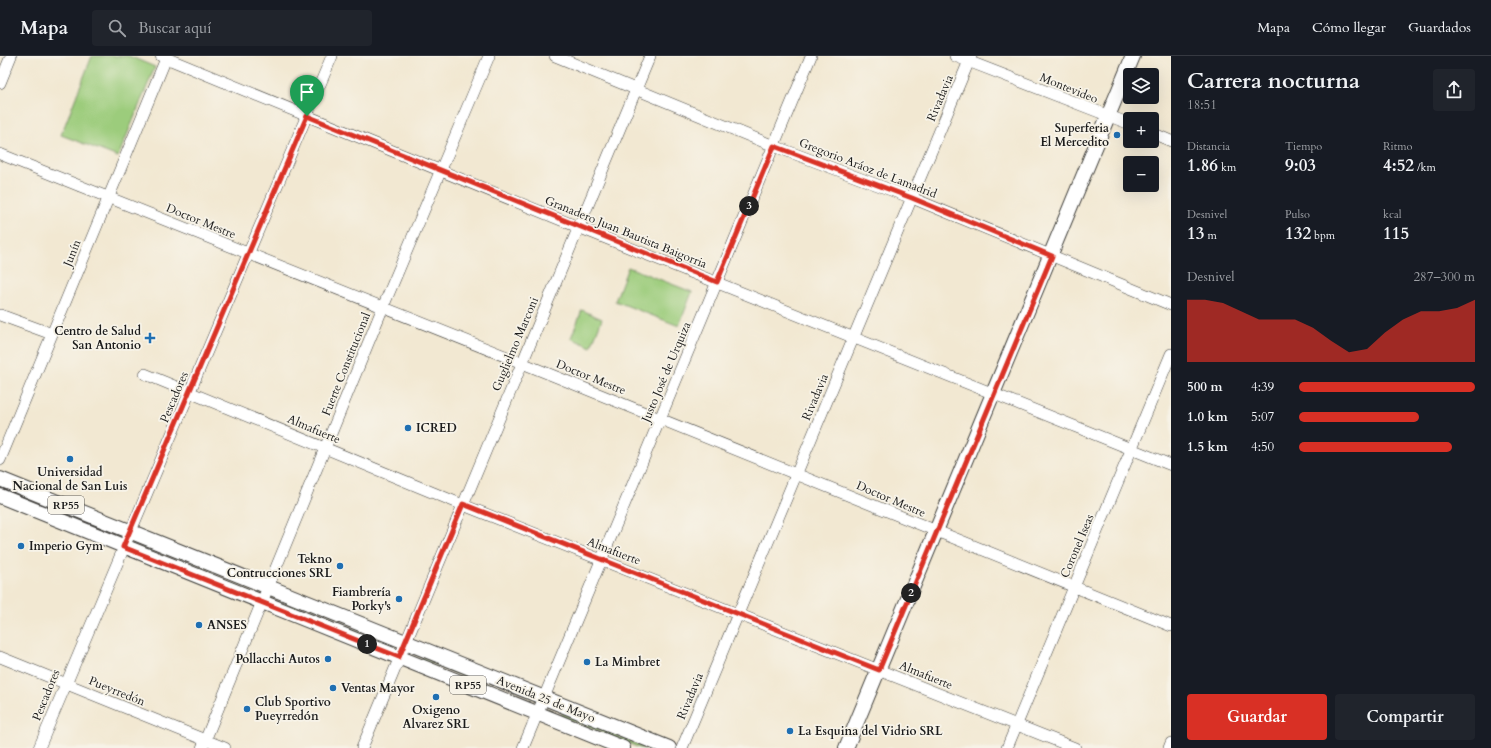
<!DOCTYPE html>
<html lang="es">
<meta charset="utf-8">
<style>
body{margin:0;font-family:Cardo,serif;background:#20242c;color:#f1f3f6;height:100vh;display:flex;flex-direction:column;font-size:15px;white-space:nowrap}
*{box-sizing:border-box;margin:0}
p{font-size:13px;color:#9ea1a6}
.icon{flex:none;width:22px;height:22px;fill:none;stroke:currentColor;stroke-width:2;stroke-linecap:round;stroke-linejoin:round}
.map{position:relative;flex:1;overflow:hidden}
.panel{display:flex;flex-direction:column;background:#171b24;width:320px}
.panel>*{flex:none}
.buttons{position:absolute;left:1123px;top:12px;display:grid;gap:8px}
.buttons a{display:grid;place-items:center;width:36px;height:36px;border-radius:4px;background:#171b24;box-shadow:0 4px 16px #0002;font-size:20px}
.pin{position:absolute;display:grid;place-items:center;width:34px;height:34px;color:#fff;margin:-41px -17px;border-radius:50% 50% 50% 0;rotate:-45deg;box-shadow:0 0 4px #0007}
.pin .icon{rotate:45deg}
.km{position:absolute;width:20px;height:20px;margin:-10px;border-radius:50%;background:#222;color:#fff;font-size:11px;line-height:20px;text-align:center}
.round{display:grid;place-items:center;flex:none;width:42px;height:42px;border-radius:4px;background:#20242c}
.head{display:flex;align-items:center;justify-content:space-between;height:68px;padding:0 16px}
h1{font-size:22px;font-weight:600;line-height:30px}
.metrics{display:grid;grid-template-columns:repeat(3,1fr);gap:6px;height:68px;padding:4px 16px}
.metrics div{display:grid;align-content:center}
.metrics b{font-size:17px;font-weight:600}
.metrics small{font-size:11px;font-weight:400}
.metrics p{font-size:11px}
.chart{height:112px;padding:8px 16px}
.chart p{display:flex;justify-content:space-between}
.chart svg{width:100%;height:72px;margin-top:4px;fill:#d93025;opacity:.7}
.button{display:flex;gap:8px;margin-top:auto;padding:8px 16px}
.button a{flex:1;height:46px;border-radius:4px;background:#d93025;color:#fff;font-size:16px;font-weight:600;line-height:46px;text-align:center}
.button a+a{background:#20242c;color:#f1f3f6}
ul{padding:0 16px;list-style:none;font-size:13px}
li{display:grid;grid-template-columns:64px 48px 1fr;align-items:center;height:30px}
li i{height:10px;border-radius:5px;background:#d93025}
header{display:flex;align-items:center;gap:24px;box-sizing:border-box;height:56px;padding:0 20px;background:#171b24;border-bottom:1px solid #363941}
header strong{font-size:19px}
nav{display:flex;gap:22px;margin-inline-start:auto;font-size:14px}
.search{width:280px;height:36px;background:#20242c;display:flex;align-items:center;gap:10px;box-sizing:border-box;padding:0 14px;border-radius:4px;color:#9ea1a6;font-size:15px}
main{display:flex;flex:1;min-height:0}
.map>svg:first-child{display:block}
.green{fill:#9ccc7c;stroke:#5c744c}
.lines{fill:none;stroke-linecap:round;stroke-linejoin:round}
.minor-casing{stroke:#3c3b37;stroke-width:12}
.major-casing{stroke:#3c3b37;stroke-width:16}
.minor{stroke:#fff;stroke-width:11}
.major{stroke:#fff;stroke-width:14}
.route-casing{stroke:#fff;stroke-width:8}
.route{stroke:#d93025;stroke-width:5}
.poi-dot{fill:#1f6fb2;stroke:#f7f3e8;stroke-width:1.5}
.labels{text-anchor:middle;stroke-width:3.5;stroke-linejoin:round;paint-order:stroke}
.shield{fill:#f7f3e8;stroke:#5e5c59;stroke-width:1}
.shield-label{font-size:11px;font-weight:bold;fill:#1c1c1c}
.street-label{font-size:12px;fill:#1c1c1c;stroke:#f7f3e8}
.poi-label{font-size:12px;font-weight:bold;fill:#1c1c1c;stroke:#f7f3e8;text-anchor:start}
</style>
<header>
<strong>Mapa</strong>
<div class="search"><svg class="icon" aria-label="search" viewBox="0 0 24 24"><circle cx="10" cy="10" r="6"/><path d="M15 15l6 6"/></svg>Buscar aquí</div>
<nav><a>Mapa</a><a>Cómo llegar</a><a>Guardados</a></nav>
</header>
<main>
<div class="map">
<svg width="1171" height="692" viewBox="0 0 1171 692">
<rect width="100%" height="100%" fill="#f7f3e8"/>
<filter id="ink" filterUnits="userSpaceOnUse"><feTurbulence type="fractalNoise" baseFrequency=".025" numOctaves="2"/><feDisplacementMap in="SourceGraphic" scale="8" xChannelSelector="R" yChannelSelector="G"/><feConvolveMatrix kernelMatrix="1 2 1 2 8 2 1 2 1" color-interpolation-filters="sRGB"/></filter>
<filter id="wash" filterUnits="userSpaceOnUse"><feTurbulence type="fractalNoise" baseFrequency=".012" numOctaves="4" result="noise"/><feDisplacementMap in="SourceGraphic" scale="16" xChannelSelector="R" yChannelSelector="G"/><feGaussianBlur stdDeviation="0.9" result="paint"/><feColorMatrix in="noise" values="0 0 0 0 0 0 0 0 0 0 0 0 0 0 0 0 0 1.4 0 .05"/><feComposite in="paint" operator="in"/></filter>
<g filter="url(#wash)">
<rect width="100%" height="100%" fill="#f2e8d2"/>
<path class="green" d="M 92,0 L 129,0 L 155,11 L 118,101 L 61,79 Z
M 628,211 L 692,236 L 679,270 L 615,245 Z
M 582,254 L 602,263 L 591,291 L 571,282 Z
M 288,547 L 387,587 L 386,589 L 287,549 Z
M 422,601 L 521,641 L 520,643 L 421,603 Z
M 562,657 L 647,692 L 640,692 L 561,660 Z"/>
</g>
<g filter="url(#ink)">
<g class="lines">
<defs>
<path id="minor" d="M 161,0 L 578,171 L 1171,409
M 555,0 L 774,90 L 912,142 L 1171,249
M 955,0 L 1130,68
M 0,27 L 11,0
M 1152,77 L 1171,85
M 0,98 L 522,307 L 1171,570
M 0,259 L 52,278
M 145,318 L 463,449 L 1075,692
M 0,404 L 167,0
M 0,601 L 225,692
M 39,692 L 332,0
M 202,692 L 383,251 L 489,0
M 362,692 L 650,0
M 523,692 L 811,0
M 682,692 L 971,0
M 1007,692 L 1171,298
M 1169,692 L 1171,687"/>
<path id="major" d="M 0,423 L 669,692
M 0,440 L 623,692
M 846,692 L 1133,0"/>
</defs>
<use href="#minor" class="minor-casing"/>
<use href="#major" class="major-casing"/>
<use href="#minor" class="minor"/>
<use href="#major" class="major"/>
</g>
</g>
<g class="lines" filter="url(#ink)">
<defs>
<path id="route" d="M 307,60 L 717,226 L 774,90 L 912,142 L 1052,200 L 879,614 L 463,448 L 399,601 L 123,491 Z"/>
</defs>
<use href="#route" class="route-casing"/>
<use href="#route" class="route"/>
</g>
<g class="poi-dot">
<circle cx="1117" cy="79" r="4"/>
<path d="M148 276h4v4h4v4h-4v4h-4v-4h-4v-4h4z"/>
<circle cx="408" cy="372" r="4"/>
<circle cx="70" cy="403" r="4"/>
<circle cx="21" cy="490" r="4"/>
<circle cx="340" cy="510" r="4"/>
<circle cx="399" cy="543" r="4"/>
<circle cx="199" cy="569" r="4"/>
<circle cx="328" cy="603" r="4"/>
<circle cx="587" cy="606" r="4"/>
<circle cx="333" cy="632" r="4"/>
<circle cx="436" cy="641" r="4"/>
<circle cx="247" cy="653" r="4"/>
<circle cx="790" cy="675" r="4"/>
</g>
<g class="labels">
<g class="shield">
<rect x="48" y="440" width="36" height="18" rx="3"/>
<rect x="450" y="620" width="36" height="18" rx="3"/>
</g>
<g class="shield-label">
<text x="66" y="453">RP55</text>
<text x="468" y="633">RP55</text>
</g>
<g class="street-label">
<text transform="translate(1069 32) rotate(22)" y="4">Montevideo</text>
<text transform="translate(940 42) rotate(-67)" y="4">Rivadavia</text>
<text transform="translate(868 112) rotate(21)" y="4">Gregorio Aráoz de Lamadrid</text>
<text transform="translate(201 165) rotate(22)" y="4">Doctor Mestre</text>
<text transform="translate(626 176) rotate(22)" y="4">Granadero Juan Bautista Baigorria</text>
<text transform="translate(72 197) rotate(-68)" y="4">Junín</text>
<text transform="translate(515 288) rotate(-67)" y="4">Guglielmo Marconi</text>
<text transform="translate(346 308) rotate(-68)" y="4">Fuerte Constitucional</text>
<text transform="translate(666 316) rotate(-67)" y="4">Justo José de Urquiza</text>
<text transform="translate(591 321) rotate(22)" y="4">Doctor Mestre</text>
<text transform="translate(174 341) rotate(-67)" y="4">Pescadores</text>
<text transform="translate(815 341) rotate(-67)" y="4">Rivadavia</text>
<text transform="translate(314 373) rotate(23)" y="4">Almafuerte</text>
<text transform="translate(891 443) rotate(23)" y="4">Doctor Mestre</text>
<text transform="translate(1077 490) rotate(-67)" y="4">Coronel Iseas</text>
<text transform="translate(614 495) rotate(21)" y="4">Almafuerte</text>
<text transform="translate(926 619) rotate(22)" y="4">Almafuerte</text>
<text transform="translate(117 635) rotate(22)" y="4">Pueyrredón</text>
<text transform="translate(46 639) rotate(-68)" y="4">Pescadores</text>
<text transform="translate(690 640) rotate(-67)" y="4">Rivadavia</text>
<text transform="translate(546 643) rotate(22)" y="4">Avenida 25 de Mayo</text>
</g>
<g class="poi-label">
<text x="1109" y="76" text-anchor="end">Superferia<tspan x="1109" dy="14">El Mercedito</tspan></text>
<text x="141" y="279" text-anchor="end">Centro de Salud<tspan x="141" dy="14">San Antonio</tspan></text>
<text x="416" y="376">ICRED</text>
<text x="70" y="420" text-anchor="middle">Universidad<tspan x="70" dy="14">Nacional de San Luis</tspan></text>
<text x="29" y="494">Imperio Gym</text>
<text x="332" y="507" text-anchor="end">Tekno<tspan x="332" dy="14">Contrucciones SRL</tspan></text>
<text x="391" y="540" text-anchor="end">Fiambrería<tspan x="391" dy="14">Porky's</tspan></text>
<text x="207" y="573">ANSES</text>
<text x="320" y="607" text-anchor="end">Pollacchi Autos</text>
<text x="595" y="610">La Mimbret</text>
<text x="341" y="636">Ventas Mayor</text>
<text x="255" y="650">Club Sportivo<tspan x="255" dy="14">Pueyrredón</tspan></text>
<text x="436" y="658" text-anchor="middle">Oxigeno<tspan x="436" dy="14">Alvarez SRL</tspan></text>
<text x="798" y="679">La Esquina del Vidrio SRL</text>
</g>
</g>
</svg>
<div class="buttons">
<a><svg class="icon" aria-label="layers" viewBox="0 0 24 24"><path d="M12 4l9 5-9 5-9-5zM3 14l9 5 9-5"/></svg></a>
<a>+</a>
<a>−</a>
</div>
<div class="pin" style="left:307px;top:60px;background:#1e9e55"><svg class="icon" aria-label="arrive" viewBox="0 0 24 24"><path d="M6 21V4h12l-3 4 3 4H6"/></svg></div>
<b class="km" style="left:367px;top:588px">1</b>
<b class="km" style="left:911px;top:537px">2</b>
<b class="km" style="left:749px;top:150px">3</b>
</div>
<section class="panel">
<div class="head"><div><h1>Carrera nocturna</h1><p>18:51</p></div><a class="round"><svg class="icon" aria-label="share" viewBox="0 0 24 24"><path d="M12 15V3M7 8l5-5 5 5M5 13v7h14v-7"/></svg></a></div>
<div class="metrics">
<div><p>Distancia</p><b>1.86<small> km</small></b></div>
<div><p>Tiempo</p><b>9:03</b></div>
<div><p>Ritmo</p><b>4:52<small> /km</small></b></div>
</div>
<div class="metrics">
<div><p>Desnivel</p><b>13<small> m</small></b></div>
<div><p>Pulso</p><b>132<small> bpm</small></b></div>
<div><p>kcal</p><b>115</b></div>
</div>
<div class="chart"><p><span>Desnivel</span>287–300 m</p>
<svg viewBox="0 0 160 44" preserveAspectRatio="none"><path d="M0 44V6L10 6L20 8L30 13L40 18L50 18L60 18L70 23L80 31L90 38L100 36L110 26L120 18L130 13L140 13L150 11L160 6V44z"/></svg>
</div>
<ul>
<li><b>500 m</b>4:39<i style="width:100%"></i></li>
<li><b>1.0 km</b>5:07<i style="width:68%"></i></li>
<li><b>1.5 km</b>4:50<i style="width:87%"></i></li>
</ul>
<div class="button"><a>Guardar</a><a>Compartir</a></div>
</section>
</main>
